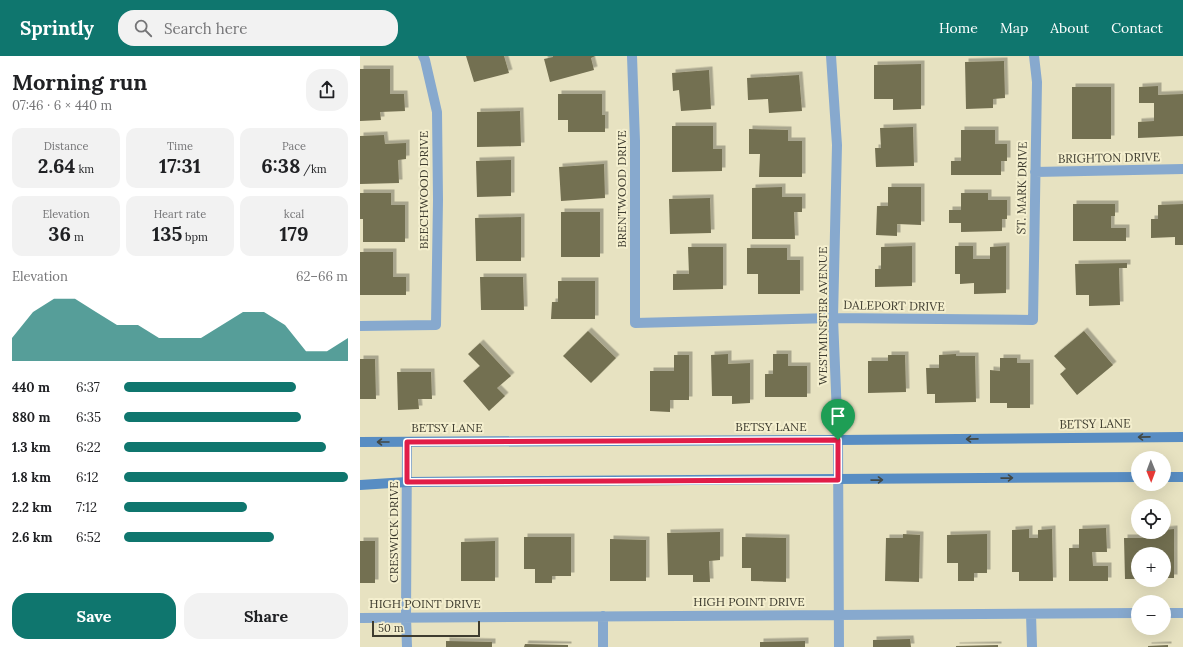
<!DOCTYPE html>
<meta charset="utf-8">
<style>
body{margin:0;font-family:Lora,serif;background:#f2f2f2;color:#202124;height:100vh;display:flex;flex-direction:column;font-size:15px;white-space:nowrap}
*{box-sizing:border-box;margin:0}
p{font-size:13px;color:#757577}
.icon{flex:none;width:22px;height:22px;fill:none;stroke:currentColor;stroke-width:2;stroke-linecap:round;stroke-linejoin:round}
.map{position:relative;flex:1;overflow:hidden}
.drawer{display:flex;flex-direction:column;background:#fff;width:360px}
.drawer>*{flex:none}
.needle{width:26px;rotate:179deg}
.controls{position:absolute;left:771px;top:395px;display:grid;gap:8px}
.controls a{display:grid;place-items:center;width:40px;height:40px;border-radius:50%;background:#fff;box-shadow:0 4px 16px #0002;font-size:20px}
.scale{position:absolute;left:12px;bottom:10px;width:108px;box-sizing:border-box;padding-left:4px;border:2px solid #3e3c2f;border-top:0;font-size:11px;line-height:14px;white-space:nowrap;color:#3e3c2f;-webkit-text-stroke:3px #f4efce;paint-order:stroke}
.pin{position:absolute;display:grid;place-items:center;width:34px;height:34px;color:#fff;margin:-41px -17px;border-radius:50% 50% 50% 0;rotate:-45deg;box-shadow:0 0 4px #0007}
.pin .icon{rotate:45deg}
.round{display:grid;place-items:center;flex:none;width:42px;height:42px;border-radius:16px;background:#f2f2f2}
.overview{display:flex;align-items:center;justify-content:space-between;height:68px;padding:0 12px}
h1{font-size:22px;font-weight:800;line-height:30px}
.figures{display:grid;grid-template-columns:repeat(3,1fr);gap:6px;height:68px;padding:4px 12px}
.figures div{display:grid;align-content:center;border-radius:10px;background:#f2f2f2;text-align:center}
.figures b{font-size:20px;font-weight:800}
.figures small{font-size:11px;font-weight:400}
.figures p{font-size:11px}
.chart{height:112px;padding:8px 12px}
.chart p{display:flex;justify-content:space-between}
.chart svg{width:100%;height:72px;margin-top:4px;fill:#0f766e;opacity:.7}
.button{display:flex;gap:8px;margin-top:auto;padding:8px 12px}
.button a{flex:1;height:46px;border-radius:16px;background:#0f766e;color:#fff;font-size:16px;font-weight:800;line-height:46px;text-align:center}
.button a+a{background:#f2f2f2;color:#202124}
ul{padding:0 12px;list-style:none;font-size:13px}
li{display:grid;grid-template-columns:64px 48px 1fr;align-items:center;height:30px}
li i{height:10px;border-radius:5px;background:#0f766e}
header{display:flex;align-items:center;gap:24px;box-sizing:border-box;height:56px;padding:0 20px;background:#0f766e;color:#fff}
header strong{font-size:19px}
nav{display:flex;gap:22px;margin-inline-start:auto;font-size:14px}
.search{width:280px;height:36px;background:#f2f2f2;display:flex;align-items:center;gap:10px;box-sizing:border-box;padding:0 14px;border-radius:16px;color:#757577;font-size:15px}
main{display:flex;flex:1;min-height:0}
.map>svg:first-child{display:block}
.building{fill:#736f51;filter:url(#shadow)}
.lines{fill:none;stroke-linecap:round;stroke-linejoin:round}
.street{stroke:#87a9ce;stroke-width:10}
.secondary{stroke:#588dc3;stroke-width:10}
.oneway{stroke:#424845}
.route-casing{stroke:#fff;stroke-width:8}
.route{stroke:#e11d48;stroke-width:5}
.labels{text-anchor:middle;stroke-width:4;stroke-linejoin:round;paint-order:stroke}
.street-label{font-size:12px;fill:#3e3c2f;stroke:#f4efce}
</style>
<header>
<strong>Sprintly</strong>
<div class="search"><svg class="icon" aria-label="search" viewBox="0 0 24 24"><circle cx="10" cy="10" r="6"/><path d="M15 15l6 6"/></svg>Search here</div>
<nav><a>Home</a><a>Map</a><a>About</a><a>Contact</a></nav>
</header>
<main>
<section class="drawer">
<div class="overview"><div><h1>Morning run</h1><p>07:46 · 6 × 440 m</p></div><a class="round"><svg class="icon" aria-label="share" viewBox="0 0 24 24"><path d="M12 15V3M7 8l5-5 5 5M5 13v7h14v-7"/></svg></a></div>
<div class="figures">
<div><p>Distance</p><b>2.64<small> km</small></b></div>
<div><p>Time</p><b>17:31</b></div>
<div><p>Pace</p><b>6:38<small> /km</small></b></div>
</div>
<div class="figures">
<div><p>Elevation</p><b>36<small> m</small></b></div>
<div><p>Heart rate</p><b>135<small> bpm</small></b></div>
<div><p>kcal</p><b>179</b></div>
</div>
<div class="chart"><p><span>Elevation</span>62–66 m</p>
<svg viewBox="0 0 160 44" preserveAspectRatio="none"><path d="M0 44V30L10 14L20 6L30 6L40 14L50 22L60 22L70 30L80 30L90 30L100 22L110 14L120 14L130 22L140 38L150 38L160 30V44z"/></svg>
</div>
<ul>
<li><b>440 m</b>6:37<i style="width:77%"></i></li>
<li><b>880 m</b>6:35<i style="width:79%"></i></li>
<li><b>1.3 km</b>6:22<i style="width:90%"></i></li>
<li><b>1.8 km</b>6:12<i style="width:100%"></i></li>
<li><b>2.2 km</b>7:12<i style="width:55%"></i></li>
<li><b>2.6 km</b>6:52<i style="width:67%"></i></li>
</ul>
<div class="button"><a>Save</a><a>Share</a></div>
</section>
<div class="map">
<svg width="823" height="591" viewBox="0 0 823 591">
<defs>
<filter id="shadow"><feDropShadow dx="3.5" dy="-3.5" stdDeviation="0" flood-color="#0004"/></filter>
</defs>
<rect width="100%" height="100%" fill="#e7e2c1"/>
<path class="building" d="M 106,0 L 144,0 L 149,17 L 114,26 Z
M 193,0 L 235,0 L 231,2 L 234,14 L 190,26 L 184,3 L 193,1 Z
M 644,5 L 645,42 L 633,43 L 633,52 L 606,53 L 605,6 Z
M 561,8 L 561,53 L 533,54 L 533,43 L 514,43 L 514,9 Z
M 0,13 L 30,13 L 30,38 L 44,38 L 45,55 L 20,56 L 21,64 L 0,65 Z
M 349,14 L 351,53 L 321,55 L 319,34 L 313,35 L 312,17 Z
M 439,19 L 442,55 L 409,57 L 408,43 L 388,44 L 387,22 Z
M 798,30 L 798,39 L 823,38 L 823,80 L 778,82 L 778,66 L 794,65 L 794,47 L 779,47 L 779,31 Z
M 712,31 L 751,31 L 751,83 L 712,83 Z
M 198,38 L 242,38 L 242,59 L 245,59 L 245,76 L 208,76 L 208,64 L 198,64 Z
M 160,55 L 161,90 L 117,91 L 117,56 Z
M 312,70 L 353,70 L 353,93 L 362,93 L 362,115 L 312,116 Z
M 553,71 L 554,110 L 516,111 L 515,92 L 521,92 L 520,72 Z
M 389,73 L 428,74 L 428,85 L 442,85 L 442,121 L 399,121 L 400,98 L 389,98 Z
M 601,74 L 635,74 L 635,88 L 647,88 L 647,105 L 641,105 L 641,119 L 591,119 L 591,105 L 601,105 Z
M 24,79 L 25,88 L 46,87 L 46,103 L 38,104 L 39,127 L 0,128 L 0,80 Z
M 151,104 L 151,140 L 117,141 L 116,105 Z
M 244,108 L 245,142 L 201,145 L 199,111 Z
M 422,131 L 422,141 L 442,141 L 442,156 L 434,156 L 435,183 L 392,183 L 392,132 Z
M 528,131 L 561,131 L 561,169 L 537,168 L 537,180 L 516,179 L 517,150 L 528,150 Z
M 0,137 L 31,137 L 31,149 L 45,149 L 45,186 L 3,186 L 3,163 L 0,163 Z
M 601,137 L 628,137 L 628,144 L 647,144 L 647,163 L 642,163 L 642,175 L 601,176 L 601,167 L 589,167 L 589,154 L 601,154 Z
M 350,142 L 351,177 L 310,178 L 309,143 Z
M 713,148 L 755,148 L 755,160 L 751,160 L 751,172 L 766,172 L 766,185 L 713,185 Z
M 823,148 L 823,189 L 815,189 L 815,181 L 791,182 L 791,163 L 798,163 L 798,149 Z
M 201,156 L 240,156 L 240,201 L 201,201 Z
M 161,161 L 161,205 L 116,205 L 115,162 Z
M 552,190 L 552,230 L 515,231 L 515,213 L 521,213 L 521,191 Z
M 595,190 L 613,190 L 613,203 L 630,203 L 630,191 L 646,190 L 646,237 L 614,238 L 614,227 L 600,228 L 600,218 L 595,218 Z
M 328,191 L 363,191 L 363,233 L 313,234 L 313,218 L 329,218 Z
M 387,192 L 427,192 L 427,204 L 440,204 L 440,238 L 398,238 L 398,218 L 387,218 Z
M 0,196 L 33,196 L 33,221 L 46,221 L 46,239 L 0,239 Z
M 767,207 L 767,212 L 759,212 L 760,249 L 729,250 L 729,239 L 716,239 L 715,208 Z
M 120,221 L 163,221 L 164,254 L 121,254 Z
M 198,225 L 235,225 L 235,263 L 191,263 L 192,246 L 198,246 Z
M 228,275 L 256,302 L 231,327 L 203,300 Z
M 724,275 L 753,309 L 717,339 L 700,318 L 706,313 L 694,300 Z
M 120,287 L 151,320 L 137,332 L 145,340 L 129,355 L 103,325 L 120,310 L 108,298 Z
M 368,298 L 368,308 L 390,307 L 390,347 L 372,348 L 372,340 L 352,340 L 351,299 Z
M 413,298 L 428,298 L 428,310 L 447,310 L 447,341 L 405,341 L 405,318 L 413,318 Z
M 596,298 L 596,300 L 615,300 L 616,346 L 575,347 L 575,338 L 567,338 L 566,312 L 579,312 L 579,299 Z
M 314,299 L 329,299 L 329,344 L 310,344 L 310,356 L 290,355 L 290,315 L 314,315 Z
M 528,299 L 545,299 L 546,336 L 508,337 L 508,305 L 528,305 Z
M 640,302 L 657,302 L 657,307 L 670,307 L 670,352 L 647,352 L 647,347 L 630,347 L 630,314 L 640,315 Z
M 0,303 L 15,303 L 16,343 L 0,343 Z
M 37,316 L 71,316 L 72,343 L 58,343 L 59,353 L 38,354 Z
M 746,472 L 747,496 L 732,496 L 733,510 L 748,510 L 748,525 L 709,525 L 709,492 L 719,492 L 719,473 Z
M 669,473 L 669,482 L 678,482 L 678,474 L 692,473 L 693,525 L 659,525 L 659,516 L 652,516 L 652,474 Z
M 814,473 L 814,522 L 804,522 L 804,498 L 778,498 L 778,523 L 765,523 L 764,482 L 791,482 L 790,476 L 804,476 L 804,474 Z
M 360,476 L 360,504 L 349,505 L 350,526 L 333,526 L 333,519 L 308,519 L 307,477 Z
M 543,478 L 560,479 L 559,526 L 525,525 L 526,482 L 543,482 Z
M 627,478 L 627,517 L 614,517 L 614,525 L 598,525 L 598,507 L 587,507 L 587,479 Z
M 164,481 L 211,481 L 211,520 L 192,520 L 192,527 L 175,527 L 175,513 L 164,513 Z
M 382,481 L 426,482 L 426,526 L 391,525 L 391,512 L 382,512 Z
M 250,483 L 286,484 L 286,525 L 250,525 Z
M 0,485 L 15,485 L 15,527 L 0,527 Z
M 135,485 L 135,525 L 101,525 L 101,486 Z
M 550,583 L 551,591 L 513,591 L 513,584 Z
M 86,585 L 132,586 L 132,591 L 86,591 Z
M 445,585 L 445,591 L 400,591 L 400,586 Z
M 165,588 L 208,589 L 208,591 L 164,591 Z
M 638,589 L 638,591 L 596,591 L 596,590 Z
M 808,589 L 808,591 L 788,591 L 788,590 Z"/>
<g class="lines">
<path class="street" d="M 272,0 L 275,85 L 275,267 L 473,262 L 673,264 L 677,26 L 674,0
M 471,0 L 477,89 L 473,262 L 478,384 L 479,591
M 675,116 L 823,113
M 0,270 L 76,269 L 78,144 L 77,56 L 65,4 L 63,0
M 47,386 L 46,561 L 47,591
M 804,557 L 823,557
M 671,558 L 672,591
M 243,560 L 243,591
M 0,562 L 778,557"/>
<path class="secondary" d="M 0,386 L 478,384 L 823,381
M 804,421 L 823,421
M 0,429 L 47,426 L 778,421"/>
</g>
<defs><path id="oneway-shaft" d="M-6 0H5M1.5-3L5.5 0L1.5 3" fill="none" stroke-width="1.6" stroke-linecap="round" stroke-linejoin="round"/></defs>
<g class="oneway">
<use href="#oneway-shaft" transform="translate(784 381) rotate(179)"/>
<use href="#oneway-shaft" transform="translate(612 383) rotate(179)"/>
<use href="#oneway-shaft" transform="translate(23 386) rotate(180)"/>
<use href="#oneway-shaft" transform="translate(647 422) rotate(-1)"/>
<use href="#oneway-shaft" transform="translate(517 424) rotate(-1)"/>
</g>
<g class="lines">
<defs>
<path id="route" d="M 478,384 L 478,424 L 47,426 L 47,386 Z"/>
</defs>
<use href="#route" class="route-casing"/>
<use href="#route" class="route"/>
</g>
<g class="labels">
<g class="street-label">
<text transform="translate(749 102) rotate(-1)" y="4">BRIGHTON DRIVE</text>
<text transform="translate(662 132) rotate(-89)" y="4">ST. MARK DRIVE</text>
<text transform="translate(262 133) rotate(-90)" y="4">BRENTWOOD DRIVE</text>
<text transform="translate(64 134) rotate(-90)" y="4">BEECHWOOD DRIVE</text>
<text transform="translate(534 250) rotate(1)" y="4">DALEPORT DRIVE</text>
<text transform="translate(463 260) rotate(-90)" y="4">WESTMINSTER AVENUE</text>
<text transform="translate(735 368) rotate(-1)" y="4">BETSY LANE</text>
<text x="411" y="375">BETSY LANE</text>
<text x="87" y="376">BETSY LANE</text>
<text transform="translate(34 476) rotate(-90)" y="4">CRESWICK DRIVE</text>
<text x="389" y="550">HIGH POINT DRIVE</text>
<text x="65" y="552">HIGH POINT DRIVE</text>
</g>
</g>
</svg>
<div class="controls">
<a><svg class="needle" viewBox="-14 -14 28 28"><path d="M0-13l5 13h-10z" fill="#e53935"/><path d="M0 13l5-13h-10z" fill="#757577"/></svg></a>
<a><svg class="icon" aria-label="locate" viewBox="0 0 24 24"><circle cx="12" cy="12" r="6"/><path d="M12 2v4M12 18v4M2 12h4M18 12h4"/></svg></a>
<a>+</a>
<a>−</a>
</div>
<div class="scale">50 m</div>
<div class="pin" style="left:478px;top:384px;background:#1e9e55"><svg class="icon" aria-label="arrive" viewBox="0 0 24 24"><path d="M6 21V4h12l-3 4 3 4H6"/></svg></div>
</div>
</main>
